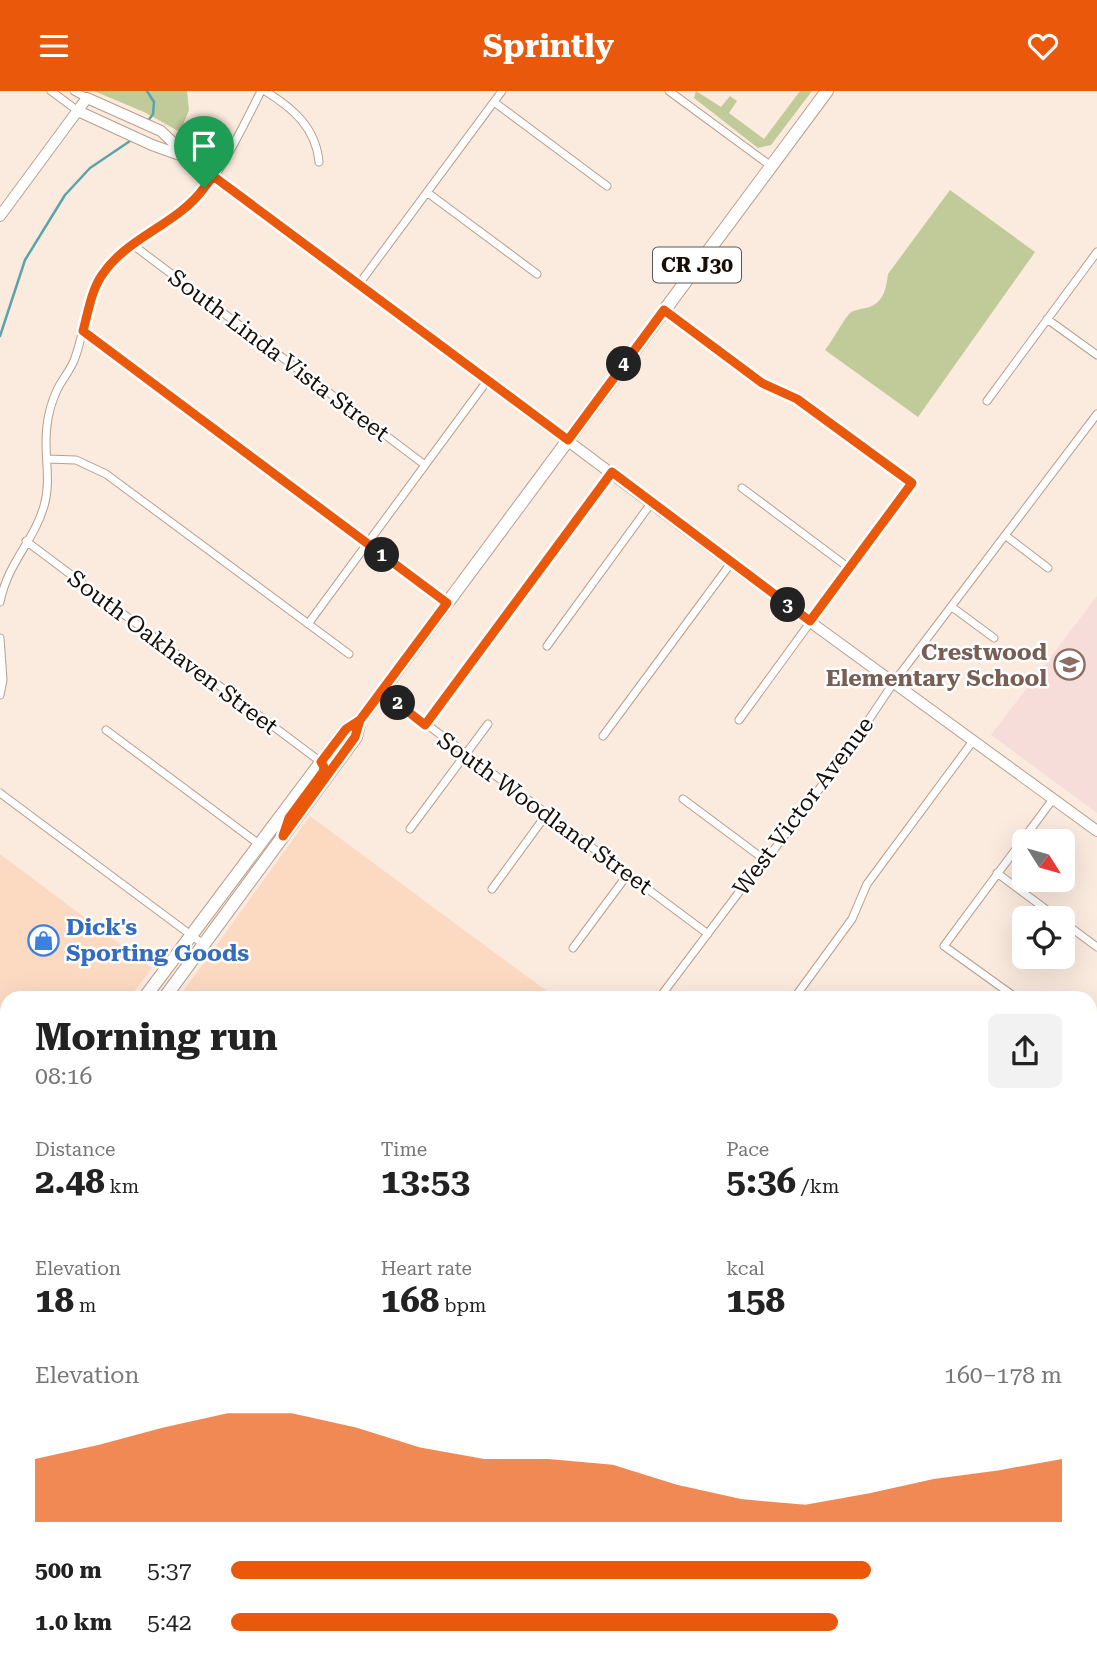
<!DOCTYPE html>
<meta charset="utf-8">
<style>
body{margin:0;font-family:"Roboto Serif",serif;background:#f2f2f2;color:#222;height:100vh;display:flex;flex-direction:column;font-size:26px;white-space:nowrap}
*{box-sizing:border-box;margin:0}
p{font-size:23px;color:#767676}
.icon{flex:none;width:38px;height:38px;fill:none;stroke:currentColor;stroke-width:2;stroke-linecap:round;stroke-linejoin:round}
.map{position:relative;flex:1;overflow:hidden}
.side{position:absolute;left:0px;top:900px;width:1097px;height:674px;display:flex;flex-direction:column;background:#fff;border-radius:21px 21px 0 0;box-shadow:0 7px 28px #0002}
.side>*{flex:none}
.needle{width:46px;rotate:127deg}
.fabs{position:absolute;left:1012px;top:738px;display:grid;gap:14px}
.fabs a{display:grid;place-items:center;width:63px;height:63px;border-radius:10px;background:#fff;box-shadow:0 7px 28px #0002;font-size:35px}
.pin{position:absolute;display:grid;place-items:center;width:60px;height:60px;color:#fff;margin:-72px -30px;border-radius:50% 50% 50% 0;rotate:-45deg;box-shadow:0 0 7px #0007}
.pin .icon{rotate:45deg}
.km{position:absolute;width:35px;height:35px;margin:-18px;border-radius:50%;background:#222;color:#fff;font-size:19px;line-height:35px;text-align:center}
.round{display:grid;place-items:center;flex:none;width:74px;height:74px;border-radius:10px;background:#f2f2f2}
.overview{display:flex;align-items:center;justify-content:space-between;height:119px;padding:0 35px}
h1{font-size:38px;font-weight:700;line-height:52px}
.stats{display:grid;grid-template-columns:repeat(3,1fr);gap:10px;height:119px;padding:7px 35px}
.stats div{display:grid;align-content:center}
.stats b{font-size:35px;font-weight:700}
.stats small{font-size:19px;font-weight:400}
.stats p{font-size:19px}
.chart{height:196px;padding:14px 35px}
.chart p{display:flex;justify-content:space-between}
.chart svg{width:100%;height:126px;margin-top:7px;fill:#ea580c;opacity:.7}
ul{padding:0 35px;list-style:none;font-size:23px}
li{display:grid;grid-template-columns:112px 84px 1fr;align-items:center;height:52px}
li i{height:18px;border-radius:9px;background:#ea580c}
header{display:flex;justify-content:space-between;align-items:center;height:91px;padding:0 35px;background:#ea580c;color:#fff;font-size:32px;font-weight:700}
.map>svg:first-child{display:block}
.built{fill:#fcdac2}
.education{fill:#f7ddd9}
.green{fill:#c0cb99}
.lines{fill:none;stroke-linecap:round;stroke-linejoin:round}
.stream{stroke:#5ba4aa;stroke-width:2.5}
.street-casing{stroke:#b89f8c;stroke-width:9}
.secondary-casing{stroke:#b89f8c;stroke-width:12}
.primary-casing{stroke:#b89f8c;stroke-width:14}
.street{stroke:#fff;stroke-width:7}
.secondary{stroke:#fff;stroke-width:10}
.primary{stroke:#fff;stroke-width:12}
.route-casing{stroke:#fff;stroke-width:14}
.route{stroke:#ea580c;stroke-width:9}
.labels{text-anchor:middle;stroke-width:5;stroke-linejoin:round;paint-order:stroke}
.shield{fill:#fff;stroke:#5d5651;stroke-width:2}
.shield-label{font-size:21px;font-weight:bold;fill:#170e07}
.street-label{font-size:23px;fill:#170e07;stroke:#fff}
.education-label{font-size:23px;font-weight:bold;fill:#785e54;stroke:#fff;text-anchor:end}
.shop-label{font-size:23px;font-weight:bold;fill:#366cbe;stroke:#fff;text-anchor:start}
</style>
<header><svg class="icon" aria-label="menu" viewBox="0 0 24 24"><path d="M4 6h16M4 12h16M4 18h16"/></svg>Sprintly<svg class="icon" aria-label="heart" viewBox="0 0 24 24"><path d="M12 20l-8-8c-3-5 5-10 8-4 3-6 11-1 8 4z"/></svg></header>
<div class="map">
<svg width="1097" height="1572" viewBox="0 0 1097 1572">
<rect width="100%" height="100%" fill="#fbeade"/>
<path class="built" d="M 310,725 L 472,845 L 555,906 L 179,906 Z
M 0,763 L 152,877 L 130,906 L 7,906 L 7,1037 L 0,1031 Z
M 7,1143 L 7,1435 L 0,1430 L 0,1152 Z
M 1090,1443 L 1097,1448 L 1097,1572 L 827,1572 L 831,1566 L 1090,1566 Z"/>
<path class="education" d="M 1097,505 L 1097,722 L 991,644 Z"/>
<path class="green" d="M 94,0 L 187,0 L 189,19 L 180,41 L 144,21 Z
M 696,0 L 721,16 L 730,5 L 737,10 L 729,22 L 764,48 L 800,0 L 812,0 L 771,54 L 758,57 L 694,7 Z
M 950,99 L 1035,161 L 918,326 L 825,259 C 831,252 846,225 850,222 C 854,219 860,218 866,217 C 883,213 886,199 888,183 Z"/>
<g class="lines">
<path class="stream" d="M 147,0 L 154,11 L 153,23 L 148,30
M 0,245 L 25,169 L 65,104 L 90,77 L 133,48"/>
<defs>
<path id="street" d="M 51,0 L 78,20
M 74,0 L 87,7
M 265,0 C 293,17 316,37 319,71
M 669,0 L 771,75
M 494,11 L 607,95
M 428,102 L 537,183
M 133,154 L 425,374
M 359,193 L 502,0
M 664,219 L 762,292 L 797,308 L 912,392 L 739,629
M 1047,228 L 1097,264
M 83,240 L 447,512
M 987,310 L 1097,161
M 47,368 L 76,369 L 106,383 L 349,563
M 742,397 L 849,477
M 1006,445 L 1048,477
M 26,450 L 321,671
M 0,511 C 8,471 34,450 44,415 C 52,388 43,362 47,335 C 48,324 52,310 57,299 C 62,288 71,279 75,267 C 85,240 86,206 104,181 C 125,152 161,140 188,117 C 217,91 243,36 261,0
M 952,516 L 994,547
M 308,533 L 487,290
M 0,547 L 3,589 L 0,604
M 547,555 L 652,411
M 382,600 L 708,843
M 425,633 L 612,381
M 106,639 L 259,753
M 603,645 L 731,472
M 0,702 L 203,853
M 683,708 L 765,769
M 410,738 L 488,633
M 997,782 L 1059,828
M 492,798 L 546,724
M 1062,830 L 1097,856
M 573,857 L 628,783
M 660,906 L 752,784 L 773,760 L 852,654 L 894,591 L 1097,323
M 795,906 L 852,828 L 867,793 L 973,650
M 1015,906 L 944,855 L 1053,708
M 1090,962 L 1097,967
M 1090,1020 L 1097,1011
M 1090,1116 L 1097,1121
M 1090,1232 L 1097,1236
M 1090,1360 L 1097,1369
M 0,1437 L 7,1442
M 206,1566 L 216,1572
M 298,1572 L 303,1566
M 442,1572 L 447,1566"/>
<path id="secondary" d="M 78,20 L 152,54 L 183,65
M 0,125 L 87,7 L 161,40 L 189,67 L 213,85 L 809,530 L 1097,740
M 1090,1181 L 1097,1172
M 811,1572 L 816,1566"/>
<path id="primary" d="M 145,906 L 346,638 L 360,629 L 382,600 L 827,0
M 165,906 L 356,646 L 360,629
M 0,1049 L 7,1054
M 0,1075 L 7,1080
M 0,1103 L 7,1094
M 0,1135 L 7,1125
M 664,1566 L 671,1572
M 699,1566 L 707,1572"/>
</defs>
<use href="#street" class="street-casing"/>
<use href="#secondary" class="secondary-casing"/>
<use href="#primary" class="primary-casing"/>
<use href="#street" class="street"/>
<use href="#secondary" class="secondary"/>
<use href="#primary" class="primary"/>
</g>
<g class="lines">
<defs>
<path id="route" d="M 204,97 C 177,134 127,146 102,184 C 91,200 88,222 83,240 L 447,512 L 360,629 L 346,638 L 321,671 L 324,676 L 323,681 L 289,727 L 283,745 L 355,646 L 360,629 L 382,600 L 425,634 L 612,381 L 810,530 L 912,392 L 797,308 L 762,292 L 664,219 L 568,349 L 213,85 L 204,97"/>
</defs>
<use href="#route" class="route-casing"/>
<use href="#route" class="route"/>
</g>
<defs>
<symbol id="school-ring" viewBox="-11 -11 22 22"><circle r="9.5" fill="#fff" stroke="#8d6e63" stroke-width="1.5"/><path d="M0-5L7-2L0 1L-7-2ZM-4 1L0 2.5L4 1V4Q0 6-4 4Z" fill="#8d6e63"/></symbol>
<symbol id="shop-ring" viewBox="-11 -11 22 22"><circle r="9.5" fill="#fff" stroke="#3f7fe0" stroke-width="1.5"/><path d="M-5-2.5h2.3a2.7 3.5 0 0 1 5.4 0H5L5.5 6h-11ZM-1.5-2.5h3a1.5 2.3 0 0 0-3 0Z" fill="#3f7fe0"/></symbol>
</defs>
<g fill-rule="evenodd">
<use href="#school-ring" x="1052" y="556" width="35" height="35"/>
<use href="#shop-ring" x="26" y="832" width="35" height="35"/>
</g>
<g class="labels">
<rect class="shield" x="653" y="156.5" width="88" height="35" rx="5"/>
<g class="shield-label">
<text x="697" y="181">CR J30</text>
</g>
<g class="street-label">
<text transform="translate(279 264) rotate(37)" y="8">South Linda Vista Street</text>
<text transform="translate(173 561) rotate(37)" y="8">South Oakhaven Street</text>
<text transform="translate(803 715) rotate(-53)" y="8">West Victor Avenue</text>
<text transform="translate(545 722) rotate(36)" y="8">South Woodland Street</text>
</g>
<g class="education-label">
<text x="1047" y="569">Crestwood<tspan x="1047" dy="26">Elementary School</tspan></text>
</g>
<g class="shop-label">
<text x="66" y="844">Dick's<tspan x="66" dy="26">Sporting Goods</tspan></text>
</g>
</g>
</svg>
<div class="fabs">
<a><svg class="needle" viewBox="-14 -14 28 28"><path d="M0-13l5 13h-10z" fill="#e53935"/><path d="M0 13l5-13h-10z" fill="#767676"/></svg></a>
<a><svg class="icon" aria-label="locate" viewBox="0 0 24 24"><circle cx="12" cy="12" r="6"/><path d="M12 2v4M12 18v4M2 12h4M18 12h4"/></svg></a>
</div>
<div class="pin" style="left:204px;top:97px;background:#1e9e55"><svg class="icon" aria-label="arrive" viewBox="0 0 24 24"><path d="M6 21V4h12l-3 4 3 4H6"/></svg></div>
<b class="km" style="left:382px;top:464px">1</b>
<b class="km" style="left:398px;top:612px">2</b>
<b class="km" style="left:788px;top:514px">3</b>
<b class="km" style="left:624px;top:273px">4</b>
<section class="side">
<div class="overview"><div><h1>Morning run</h1><p>08:16</p></div><a class="round"><svg class="icon" aria-label="share" viewBox="0 0 24 24"><path d="M12 15V3M7 8l5-5 5 5M5 13v7h14v-7"/></svg></a></div>
<div class="stats">
<div><p>Distance</p><b>2.48<small> km</small></b></div>
<div><p>Time</p><b>13:53</b></div>
<div><p>Pace</p><b>5:36<small> /km</small></b></div>
</div>
<div class="stats">
<div><p>Elevation</p><b>18<small> m</small></b></div>
<div><p>Heart rate</p><b>168<small> bpm</small></b></div>
<div><p>kcal</p><b>158</b></div>
</div>
<div class="chart"><p><span>Elevation</span>160–178 m</p>
<svg viewBox="0 0 160 44" preserveAspectRatio="none"><path d="M0 44V22L10 17L20 11L30 6L40 6L50 11L60 18L70 22L80 22L90 24L100 31L110 36L120 38L130 34L140 29L150 26L160 22V44z"/></svg>
</div>
<ul>
<li><b>500 m</b>5:37<i style="width:77%"></i></li>
<li><b>1.0 km</b>5:42<i style="width:73%"></i></li>
</ul>
</section>
</div>
